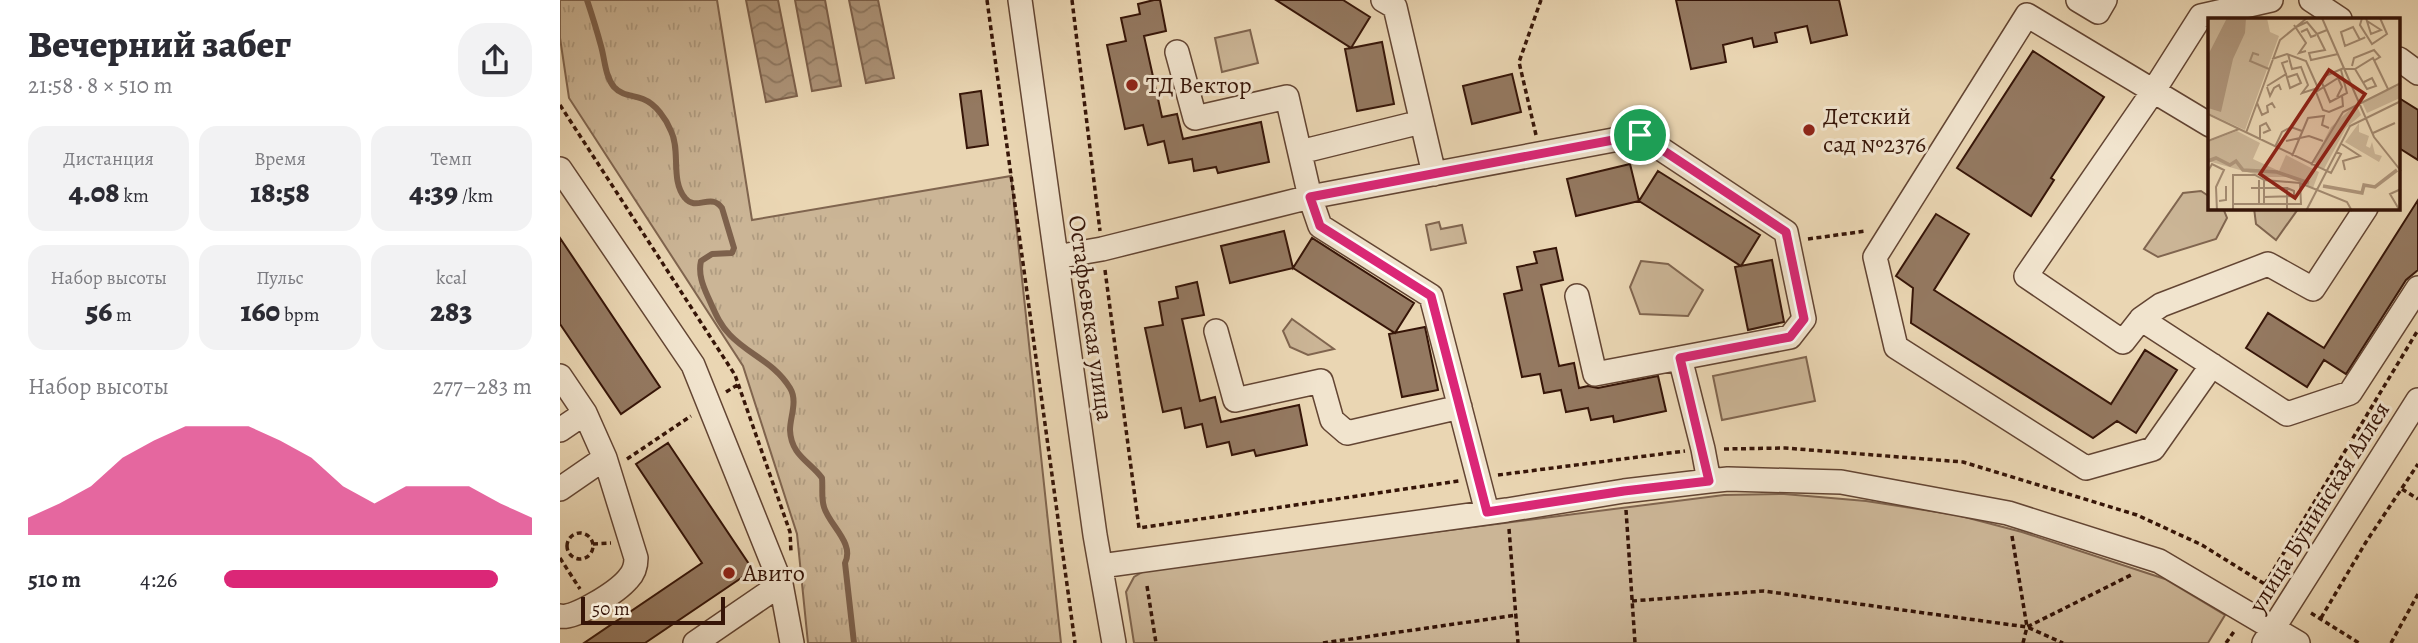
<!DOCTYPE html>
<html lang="ru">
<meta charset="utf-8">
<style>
body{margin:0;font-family:Alegreya,serif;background:#f2f2f3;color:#2b2b33;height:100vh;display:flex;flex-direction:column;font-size:26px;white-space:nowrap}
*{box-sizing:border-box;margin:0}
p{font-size:23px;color:#7c7c81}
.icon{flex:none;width:38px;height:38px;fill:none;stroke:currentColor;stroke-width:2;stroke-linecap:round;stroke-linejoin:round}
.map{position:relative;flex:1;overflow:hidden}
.side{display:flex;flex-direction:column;background:#fff;width:560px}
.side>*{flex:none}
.scale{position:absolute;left:21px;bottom:18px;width:144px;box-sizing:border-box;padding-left:7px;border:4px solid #361508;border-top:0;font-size:19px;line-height:24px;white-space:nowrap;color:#361508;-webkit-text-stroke:5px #f1e4ce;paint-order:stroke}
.pin{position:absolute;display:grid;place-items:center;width:60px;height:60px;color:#fff;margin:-30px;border:4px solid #fff;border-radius:50%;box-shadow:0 2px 7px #0007}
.round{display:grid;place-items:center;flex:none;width:74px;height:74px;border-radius:28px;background:#f2f2f3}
.head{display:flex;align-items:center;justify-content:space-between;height:119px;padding:0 28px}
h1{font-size:38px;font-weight:800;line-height:52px}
.metrics{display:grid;grid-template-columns:repeat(3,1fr);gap:10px;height:119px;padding:7px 28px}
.metrics div{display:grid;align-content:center;border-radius:18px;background:#f2f2f3;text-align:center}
.metrics b{font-size:30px;font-weight:800}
.metrics small{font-size:19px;font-weight:400}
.metrics p{font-size:19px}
.chart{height:196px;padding:14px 28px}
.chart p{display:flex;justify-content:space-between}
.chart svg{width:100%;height:126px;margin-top:7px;fill:#db2777;opacity:.7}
ul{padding:0 28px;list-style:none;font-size:23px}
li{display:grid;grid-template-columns:112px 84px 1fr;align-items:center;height:52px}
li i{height:18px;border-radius:9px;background:#db2777}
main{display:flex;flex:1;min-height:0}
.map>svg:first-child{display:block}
.grass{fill:url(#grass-tufts);stroke:#80654f;stroke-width:2}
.green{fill:#cbb596;stroke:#80654f;stroke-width:2}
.water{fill:url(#water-waves);stroke:#7d614c;stroke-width:2}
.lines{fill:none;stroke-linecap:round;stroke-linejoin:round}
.stream{stroke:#7d614c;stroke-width:6}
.building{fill:#947961;stroke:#361508;stroke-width:2}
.minor-casing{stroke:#634533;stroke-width:26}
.path{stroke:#361508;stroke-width:3.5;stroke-dasharray:5 3.5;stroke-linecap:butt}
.minor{stroke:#f1e4ce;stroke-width:23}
.route-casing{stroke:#fff;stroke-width:14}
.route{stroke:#db2777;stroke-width:9}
.poi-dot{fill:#8f2418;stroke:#f1e4ce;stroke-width:2.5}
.labels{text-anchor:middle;stroke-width:6;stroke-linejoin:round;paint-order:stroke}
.poi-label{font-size:24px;fill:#361508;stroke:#f1e4ce;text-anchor:start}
.street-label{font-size:24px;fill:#361508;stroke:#f1e4ce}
.inset-river{fill:none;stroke:#ad9479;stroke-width:3.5}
.inset-road{fill:none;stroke:#a2896f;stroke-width:2}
.view{fill:#8f2418;fill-opacity:0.15;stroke:#8f2418;stroke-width:3.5}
.inset-edge{fill:none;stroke:#361508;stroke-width:3.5}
</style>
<main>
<section class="side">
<div class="head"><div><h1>Вечерний забег</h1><p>21:58 · 8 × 510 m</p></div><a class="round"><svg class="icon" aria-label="share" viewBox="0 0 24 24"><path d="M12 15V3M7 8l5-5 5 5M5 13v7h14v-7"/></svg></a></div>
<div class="metrics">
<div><p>Дистанция</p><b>4.08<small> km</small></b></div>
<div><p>Время</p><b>18:58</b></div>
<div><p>Темп</p><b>4:39<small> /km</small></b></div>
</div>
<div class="metrics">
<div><p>Набор высоты</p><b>56<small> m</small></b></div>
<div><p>Пульс</p><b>160<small> bpm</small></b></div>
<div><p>kcal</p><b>283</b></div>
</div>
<div class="chart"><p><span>Набор высоты</span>277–283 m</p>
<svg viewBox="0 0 160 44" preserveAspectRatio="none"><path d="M0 44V38L10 33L20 27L30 17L40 11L50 6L60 6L70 6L80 11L90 17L100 27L110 33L120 27L130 27L140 27L150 33L160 38V44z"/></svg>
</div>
<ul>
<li><b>510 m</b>4:26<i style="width:89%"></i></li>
</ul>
</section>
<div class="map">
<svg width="1858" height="643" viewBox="0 0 1858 643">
<defs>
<pattern id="grass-tufts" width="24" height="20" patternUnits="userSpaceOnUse" patternTransform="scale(1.75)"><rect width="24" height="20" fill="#cbb596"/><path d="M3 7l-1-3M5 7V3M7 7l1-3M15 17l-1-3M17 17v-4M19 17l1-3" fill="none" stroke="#af9b80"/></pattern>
<pattern id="water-waves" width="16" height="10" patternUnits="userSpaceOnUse" patternTransform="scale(1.75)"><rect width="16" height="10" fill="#ad9479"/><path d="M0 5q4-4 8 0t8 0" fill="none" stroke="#8e7861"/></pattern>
</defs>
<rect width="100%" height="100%" fill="#ead6b3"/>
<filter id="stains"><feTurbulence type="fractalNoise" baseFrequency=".00286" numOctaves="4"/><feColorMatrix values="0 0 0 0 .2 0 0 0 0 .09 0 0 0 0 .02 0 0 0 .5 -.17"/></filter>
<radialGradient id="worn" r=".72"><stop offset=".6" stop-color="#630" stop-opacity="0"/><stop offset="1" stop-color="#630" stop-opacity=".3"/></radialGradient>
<path class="grass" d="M 0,0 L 157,0 L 192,220 L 451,176 L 501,643 L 248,643 L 237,534 L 183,366 L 9,98 L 0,38 Z"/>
<path class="green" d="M 690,30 L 698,63 L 662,72 L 655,38 Z
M 1641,191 L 1650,197 L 1650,208 L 1663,208 L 1667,218 L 1656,239 L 1598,257 L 1584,249 L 1623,193 Z
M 1694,208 L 1737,208 L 1738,209 L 1716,240 L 1696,224 Z
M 879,222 L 881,229 L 902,225 L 906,243 L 871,250 L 866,225 Z
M 1081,261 L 1108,264 L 1143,290 L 1128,316 L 1080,314 L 1070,287 Z
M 732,319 L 774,349 L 748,355 L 730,347 L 723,331 Z
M 1246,357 L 1255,401 L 1162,420 L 1153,376 Z
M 1224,494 L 1306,501 L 1397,515 L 1462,532 L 1605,579 L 1665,615 L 1648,643 L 574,643 L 566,592 L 574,577 L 589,568 L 1164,495 Z"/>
<path class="water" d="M 186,0 L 218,0 L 237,96 L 206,102 Z
M 235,0 L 265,0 L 281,86 L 252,91 Z
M 289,0 L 318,0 L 334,78 L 306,83 Z"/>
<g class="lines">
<path class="stream" d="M 27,0 C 32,15 37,31 41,46 C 45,60 45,76 54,87 C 62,96 73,95 83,99 C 96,104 106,119 111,131 C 121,151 110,180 125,198 C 136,212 151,192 162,208 L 174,248 L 172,253 L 152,254 L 141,261 C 138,274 143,286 148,297 C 154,310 159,324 170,335 C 189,355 214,362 230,388 C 238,401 230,417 230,430 C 231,456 251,462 262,478 C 263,488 261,498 264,507 C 269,525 295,543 285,563 L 294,643"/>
</g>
<path class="building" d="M 594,0 L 600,0 L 606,31 L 584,36 L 602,117 L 617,114 L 623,139 L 701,122 L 709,162 L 658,173 L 656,167 L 634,171 L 632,159 L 609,163 L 604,141 L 588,145 L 583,125 L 565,129 L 547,45 L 566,41 L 561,18 L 580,14 L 578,4 Z
M 716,0 L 783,0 L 810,17 L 791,48 L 822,42 L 834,104 L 797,111 L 785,49 L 791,48 Z
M 1116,0 L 1279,0 L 1287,35 L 1251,43 L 1247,26 L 1215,33 L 1217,42 L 1194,47 L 1192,38 L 1163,45 L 1166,62 L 1131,69 Z
M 1473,51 L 1544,97 L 1491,178 L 1494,180 L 1471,216 L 1397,168 Z
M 952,74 L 961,112 L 912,124 L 903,86 Z
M 421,91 L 428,145 L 407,148 L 400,94 Z
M 1839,98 L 1858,110 L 1858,160 L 1839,148 Z
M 1070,164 L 1079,201 L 1016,216 L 1007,179 Z
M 1098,171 L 1200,235 L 1181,266 L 1079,201 Z
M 1858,200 L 1858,270 L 1846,280 L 1786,374 L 1764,360 L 1747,387 L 1686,348 L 1708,313 L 1764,348 Z
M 1376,214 L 1409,234 L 1374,290 L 1551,404 L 1585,350 L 1617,370 L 1576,433 L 1557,421 L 1533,438 L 1351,323 L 1353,288 L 1336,276 Z
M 724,231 L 733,268 L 752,238 L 854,303 L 835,333 L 733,268 L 670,283 L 661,246 Z
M 0,238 L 100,387 L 61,414 L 0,324 Z
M 996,248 L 1003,280 L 981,285 L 999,366 L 1014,363 L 1019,388 L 1028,386 L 1038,388 L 1098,376 L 1106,411 L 1054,422 L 1053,416 L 1031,420 L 1028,408 L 1006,412 L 1001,390 L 984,393 L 980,374 L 962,377 L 944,294 L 962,290 L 957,267 L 977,263 L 974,252 Z
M 1212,260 L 1224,322 L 1188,330 L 1175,267 Z
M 637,282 L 644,315 L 622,319 L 640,401 L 655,397 L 661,422 L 739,405 L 747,445 L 696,456 L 694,450 L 672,455 L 669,442 L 647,447 L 642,424 L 625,428 L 621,408 L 603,412 L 585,328 L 603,325 L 599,302 L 618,298 L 616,287 Z
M 865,327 L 878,390 L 842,397 L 829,334 Z
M 108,443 L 193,570 L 85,643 L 24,643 L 142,563 L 76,464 Z"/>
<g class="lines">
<defs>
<path id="minor" d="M 460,0 L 535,535 L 554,643
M 823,0 L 835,7 L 874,174
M 1518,0 L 1538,12 L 1545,0
M 1711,0 L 1641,16 L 1594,90 L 1466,276 L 1563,342 L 1581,319 L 1727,414 L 1790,393 L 1858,288
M 1751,0 L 1780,19
M 617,52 L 635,118 L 727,97 L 750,197 L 760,226 L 871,296 L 927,512
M 1839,59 L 1858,73
M 1650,125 L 1467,15 L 1315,257 L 1336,347 L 1526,468 L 1593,449 L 1652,365
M 740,152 L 849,125
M 0,169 L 133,365 L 221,584 L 232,643
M 496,257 L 542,249 L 750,197 L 1080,135 L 1226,232 L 1244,319 L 1230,337 L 1120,358 L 1143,449 L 1149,481
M 1017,296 L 1035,374 L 1120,358
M 1581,319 L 1601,305 L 1708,264 L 1753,289 L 1806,208
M 656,331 L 675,400 L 761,381 L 772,420 L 787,433 L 900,407
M 0,376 L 25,413 L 45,458 L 0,489
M 0,430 L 25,413
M 541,566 L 947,510 L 1064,491 L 1149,481 L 1168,479 L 1281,482 L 1448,513 L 1599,561 L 1738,643
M 0,616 C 14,620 58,591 68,579 C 74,573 76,566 76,558 L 45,458
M 135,643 L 221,584
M 1704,643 L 1858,400"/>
</defs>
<use href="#minor" class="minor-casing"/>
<path class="path" d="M 427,0 L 515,643
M 512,0 L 540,231
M 0,105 L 175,375 L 230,532 L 231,552
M 976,135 L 959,62 L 981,0
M 1248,239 L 1306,231
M 545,270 L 579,528 L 899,481
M 166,392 L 179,384
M 1164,449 L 1225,448 L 1403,462 L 1577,515 L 1642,545 L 1711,588
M 67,459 L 131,416
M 938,475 L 1125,451
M 1842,489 L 1858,499
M 1066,510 L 1075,643
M 949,529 L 958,643
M7 546a13 13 0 1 1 26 0a13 13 0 1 1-26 0Z
M 1452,536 L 1467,627
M 33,544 L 51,543
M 0,558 L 20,589
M 1705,584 L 1858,330
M 587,586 L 596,643
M 1072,601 L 1204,591 L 1467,627 L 1503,643
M 1751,613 L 1799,643
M 1761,618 L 1806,542 L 1858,464
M 763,643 L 957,615
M 1463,643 L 1467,627 L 1573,574
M 1666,643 L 1675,630
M 1831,643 L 1858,594"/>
<use href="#minor" class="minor"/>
</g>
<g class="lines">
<defs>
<path id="route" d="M 1080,135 L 1226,232 L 1244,319 L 1230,337 L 1120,358 L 1149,481 L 1064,491 L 927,512 L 871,296 L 760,226 L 750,197 Z"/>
</defs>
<use href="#route" class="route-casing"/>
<use href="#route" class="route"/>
</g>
<g class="poi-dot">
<circle cx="572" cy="85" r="7"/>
<circle cx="1249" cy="130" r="7"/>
<circle cx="169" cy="573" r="7"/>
</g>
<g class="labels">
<g class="poi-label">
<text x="586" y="93">ТД Вектор</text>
<text x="1263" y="124">Детский<tspan x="1263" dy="28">сад №2376</tspan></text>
<text x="183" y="581">Авито</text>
</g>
<g class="street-label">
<text transform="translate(531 318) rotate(82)" y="8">Остафьевская улица</text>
<text transform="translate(1759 507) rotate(-58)" y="8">улица Бунинская Аллея</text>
</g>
</g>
<g transform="translate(1648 18)">
<rect width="192" height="192" fill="#ead6b3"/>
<path d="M 151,105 L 151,114 L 161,118 L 158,128 L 162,130 L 164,124 L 167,136 L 174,138 L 171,144 L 137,124 ZM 29,113 L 52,125 L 45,141 L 71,153 L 78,137 L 111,154 L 105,170 L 79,159 L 57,159 L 0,143 L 0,124 Z" fill="#cbb596"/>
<path d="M 0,0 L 59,0 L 62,14 L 71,18 L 37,112 L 0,95 ZM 192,67 L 192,80 L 159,95 L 154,84 ZM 148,86 L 153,97 L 138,110 L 116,151 L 105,144 L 123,109 Z" fill="#cbb596"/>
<path d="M 19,0 L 38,0 L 37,15 L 25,41 L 13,94 L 0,90 L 0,37 Z" fill="#ad9479"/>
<path class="inset-river" d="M 0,143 L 8,140 L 22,147 L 28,143 L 35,152 L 69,154 L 101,165M 115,168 L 154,175 L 156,167 L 167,169 L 189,152"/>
<path class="inset-road" d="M 114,0 L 166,119 L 193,153M 154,0 L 152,7 L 164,26 L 179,16 L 172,0M 158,0 L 163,16 L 173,12 L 159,3M 86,7 L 98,25 L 91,35 L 98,33M 88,9 L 99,4 L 109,16 L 119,12M 93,14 L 99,11 L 103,19 L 108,17M 109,16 L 117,32 L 101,35 L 103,42 L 130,36M 152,22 L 145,9 L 133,14 L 137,28 L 156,20 L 157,19M 51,37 L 45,35 L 42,43 L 61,51M 64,41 L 79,36 L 98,43 L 110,70 L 94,75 L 100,67 L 93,49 L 84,51 L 80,36M 144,48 L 146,40 L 166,32 L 172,39 L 167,42M 137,51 L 147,51 L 165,40 L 180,71M 147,51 L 159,71 L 168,68 L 164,60 L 156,64M 133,52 L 139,75 L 122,84 L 114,65 L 117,58 L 136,50M 78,56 L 82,70 L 93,65 L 89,56 L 80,59M 59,68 L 78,56 L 74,45 L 80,43M 59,69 L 62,78 L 66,70 L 71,67 L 73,72M 129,79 L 134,69 L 130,60 L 108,74 L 115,92 L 121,94 L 135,88 L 134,77M 49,85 L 54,97 L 60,94 L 59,88 L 64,85 L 67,90M 0,96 L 123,155 L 133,136 L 128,134M 38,115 L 72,22 L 99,0M 165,115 L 187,105M 52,122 L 52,108 L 58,105 L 62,112 L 55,115M 0,123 L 31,111M 78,123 L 101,118 L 115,123M 132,125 L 152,138 L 135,143 L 137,152M 67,129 L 74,114 L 83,109 L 94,113M 84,138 L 100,100 L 116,98 L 114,107 L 121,110M 103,147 L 135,94 L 193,65M 0,153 L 4,146 L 16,152 L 8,169 L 9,193M 51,162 L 51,170 L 79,170 L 79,186 L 93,186 L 92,165M 56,162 L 92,165 L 139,184 L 144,193M 43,170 L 51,170 L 51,186M 56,179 L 86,178 L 86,173 L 79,170M 11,183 L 18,182 L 18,168M 25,186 L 25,157 L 47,157 L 56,162 L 56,186M 25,193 L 25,186 L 79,186 L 79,193M 98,193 L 142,108 L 193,83M 192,193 L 182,176 L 193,171"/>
<path class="view" d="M 121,52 L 157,76 L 87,180 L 52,156 Z"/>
<rect width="192" height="192" class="inset-edge"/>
</g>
<rect width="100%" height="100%" filter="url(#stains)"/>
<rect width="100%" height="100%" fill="url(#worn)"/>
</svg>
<div class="scale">50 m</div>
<div class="pin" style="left:1080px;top:135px;background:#1e9e55"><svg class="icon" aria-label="arrive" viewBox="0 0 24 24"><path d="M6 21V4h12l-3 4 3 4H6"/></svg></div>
</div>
</main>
